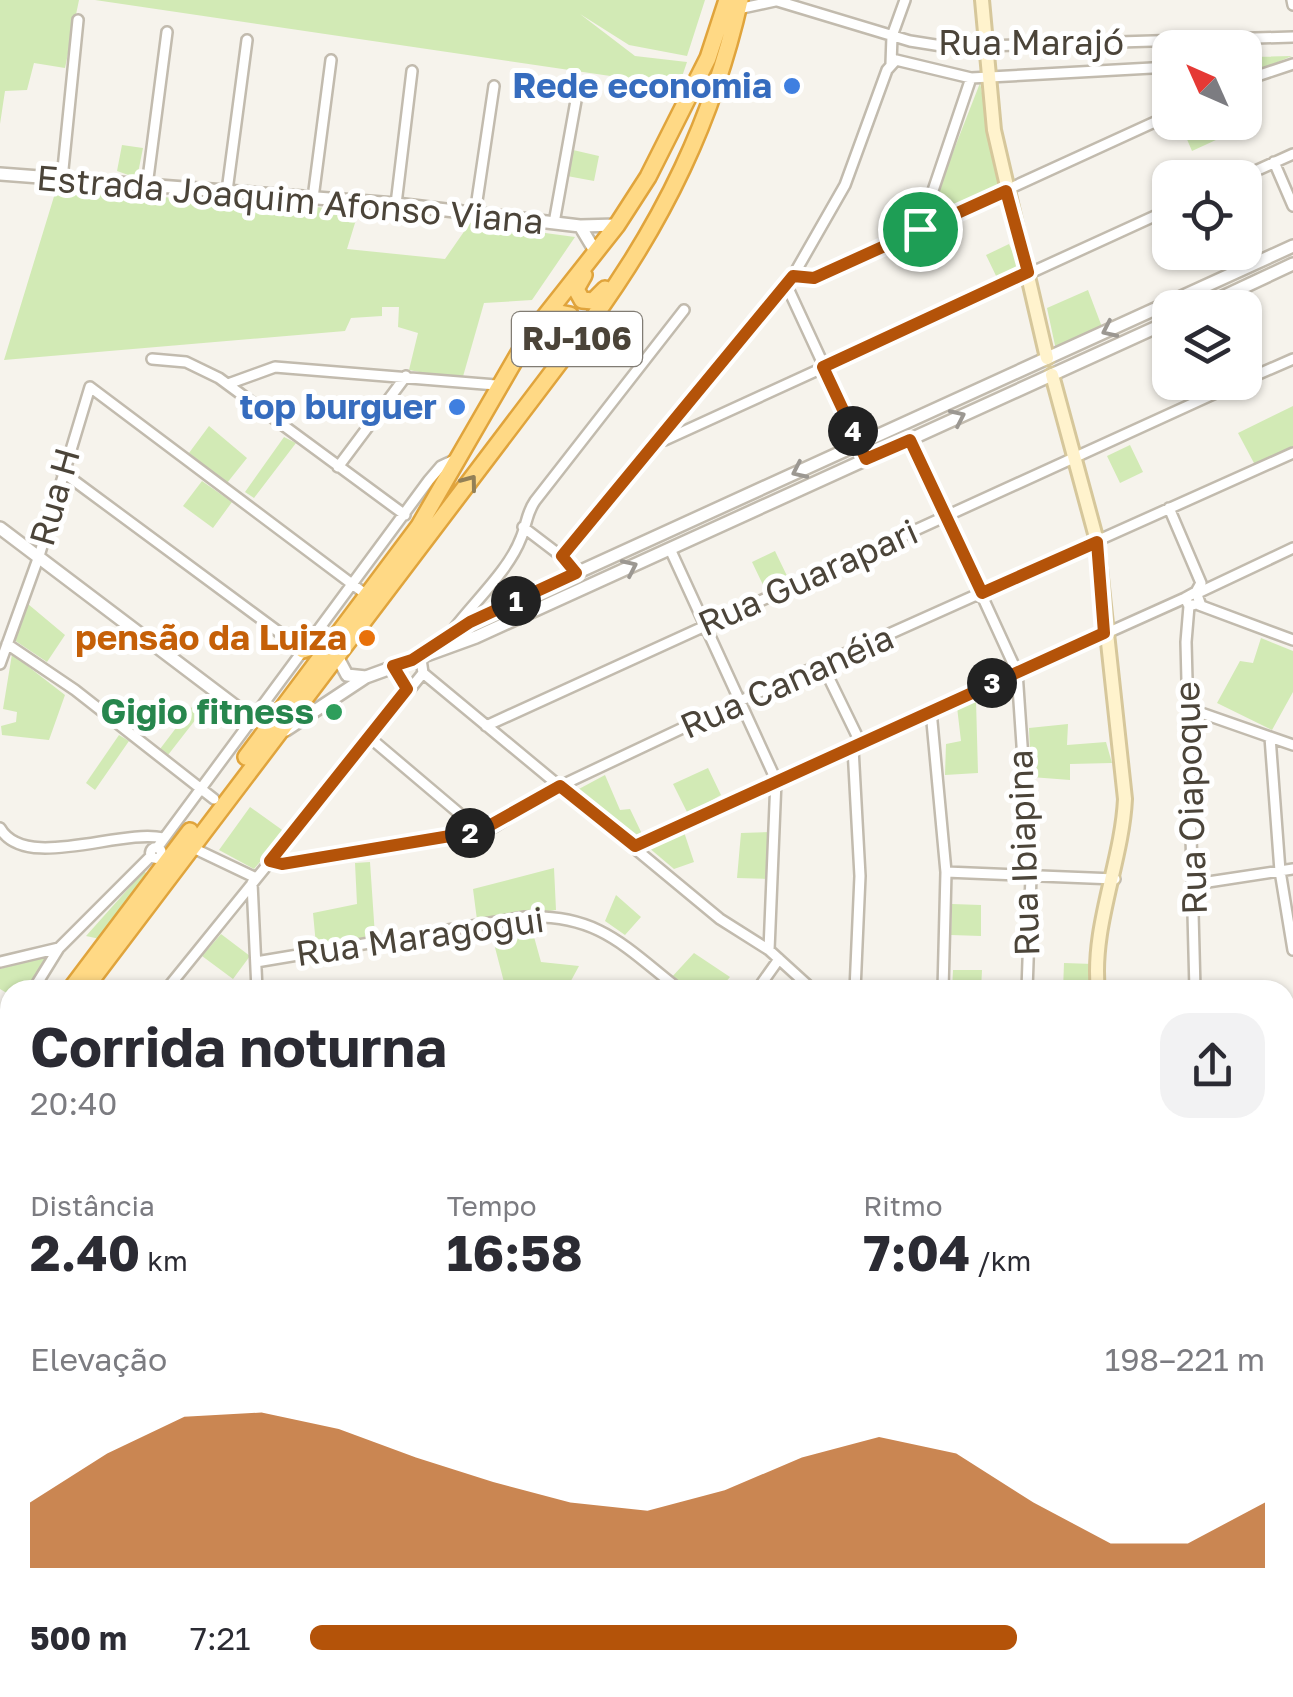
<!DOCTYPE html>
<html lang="pt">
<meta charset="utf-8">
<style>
body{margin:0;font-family:"Golos Text",sans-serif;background:#f2f2f3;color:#2b2b33;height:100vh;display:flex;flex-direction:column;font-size:38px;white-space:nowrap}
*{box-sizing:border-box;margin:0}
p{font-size:32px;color:#7c7c81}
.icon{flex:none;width:55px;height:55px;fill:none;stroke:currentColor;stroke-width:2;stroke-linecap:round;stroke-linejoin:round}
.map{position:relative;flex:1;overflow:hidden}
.side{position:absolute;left:0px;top:980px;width:1295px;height:718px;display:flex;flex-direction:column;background:#fff;border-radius:30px 30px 0 0;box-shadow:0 2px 8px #0004}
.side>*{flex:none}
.needle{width:65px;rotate:315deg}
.controls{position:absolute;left:1152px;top:30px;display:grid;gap:20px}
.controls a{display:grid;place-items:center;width:110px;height:110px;border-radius:20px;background:#fff;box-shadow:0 2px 8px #0004;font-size:50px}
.pin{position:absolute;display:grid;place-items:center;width:85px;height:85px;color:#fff;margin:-42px;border:5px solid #fff;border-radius:50%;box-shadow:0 2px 10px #0007}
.km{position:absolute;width:50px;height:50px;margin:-25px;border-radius:50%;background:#222;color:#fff;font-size:28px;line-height:50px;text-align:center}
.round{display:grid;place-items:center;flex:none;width:105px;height:105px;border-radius:30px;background:#f2f2f3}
.summary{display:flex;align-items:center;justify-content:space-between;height:170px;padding:0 30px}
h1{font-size:55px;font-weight:700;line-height:75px}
.metrics{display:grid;grid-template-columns:repeat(3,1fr);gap:15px;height:170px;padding:10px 30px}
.metrics div{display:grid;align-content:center}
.metrics b{font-size:50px;font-weight:700}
.metrics small{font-size:28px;font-weight:400}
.metrics p{font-size:28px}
.chart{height:280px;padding:20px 30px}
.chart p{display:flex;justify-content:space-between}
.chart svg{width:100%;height:180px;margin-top:10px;fill:#b45309;opacity:.7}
ul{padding:0 30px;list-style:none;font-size:32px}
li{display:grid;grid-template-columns:160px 120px 1fr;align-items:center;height:75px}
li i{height:25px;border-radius:12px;background:#b45309}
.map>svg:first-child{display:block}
.green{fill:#d2eab5}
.water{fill:#a9d4f2}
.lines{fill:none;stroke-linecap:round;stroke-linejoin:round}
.minor-casing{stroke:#c2bbae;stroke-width:14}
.tertiary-casing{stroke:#c2bbae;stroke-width:16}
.secondary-casing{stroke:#d6c79b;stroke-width:18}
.trunk-casing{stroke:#e0a43c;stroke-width:20}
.minor{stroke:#fff;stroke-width:9}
.tertiary{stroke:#fff;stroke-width:11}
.secondary{stroke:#fff3cd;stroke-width:12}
.trunk{stroke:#ffd985;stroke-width:15}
.oneway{stroke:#9c9892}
.oneway2{stroke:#938057}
.route-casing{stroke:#fff;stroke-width:20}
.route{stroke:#b45309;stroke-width:12}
.shop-dot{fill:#3f7fe0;stroke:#fff;stroke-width:4}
.food-dot{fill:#e8710a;stroke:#fff;stroke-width:4}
.leisure-dot{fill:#2e9e5b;stroke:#fff;stroke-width:4}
.labels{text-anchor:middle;stroke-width:10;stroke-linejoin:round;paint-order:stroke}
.shield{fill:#fff;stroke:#817c74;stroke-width:2.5}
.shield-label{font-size:32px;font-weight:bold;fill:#4b4439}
.street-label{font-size:35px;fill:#4b4439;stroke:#fff}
.shop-label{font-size:35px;font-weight:bold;fill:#366cbe;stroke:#fff;text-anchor:end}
.food-label{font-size:35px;font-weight:bold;fill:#c56008;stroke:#fff;text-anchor:end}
.leisure-label{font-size:35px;font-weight:bold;fill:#27864d;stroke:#fff;text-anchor:end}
</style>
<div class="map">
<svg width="1293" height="1697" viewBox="0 0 1293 1697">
<rect width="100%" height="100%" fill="#f6f3ec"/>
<path class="green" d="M 0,0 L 79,0 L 65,68 L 34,63 L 27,90 L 5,91 L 0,124 Z
M 95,0 L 705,0 L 687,56 L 629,45 L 580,14 L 635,56 L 687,62 L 673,103 L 624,78 Z
M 1292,56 L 1245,76 L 1245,57 Z
M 980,83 L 1001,189 L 935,217 L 930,211 Z
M 1180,123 L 1240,123 L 1242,128 L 1192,151 Z
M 122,145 L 143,148 L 137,178 L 117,171 Z
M 573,150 L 599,156 L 594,181 L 567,176 Z
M 56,190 L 359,210 L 347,249 L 445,259 L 470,223 L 575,237 L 532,300 L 484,303 L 462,380 L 409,370 L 418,333 L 398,327 L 399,307 L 382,307 L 382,316 L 351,318 L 345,331 L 4,360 Z
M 1009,244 L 1021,271 L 999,282 L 986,255 Z
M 1088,290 L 1102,327 L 1056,350 L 1047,308 Z
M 1293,406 L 1293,446 L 1255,465 L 1238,433 Z
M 209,426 L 247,458 L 227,483 L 189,453 Z
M 284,437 L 296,443 L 254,498 L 245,492 Z
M 1130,445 L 1143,472 L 1120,483 L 1107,456 Z
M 202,481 L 232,502 L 213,528 L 183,506 Z
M 775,551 L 788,578 L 765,589 L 752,562 Z
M 28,604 L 65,635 L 47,662 L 14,640 Z
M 1261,638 L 1293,651 L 1293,692 L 1272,730 L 1217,703 L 1240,661 L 1253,663 Z
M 12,654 L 65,695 L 49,740 L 2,735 L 1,726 L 16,722 L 17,712 L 3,709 Z
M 201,695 L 210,701 L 168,755 L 160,749 Z
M 976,700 L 978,773 L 945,775 L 946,744 L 961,741 L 957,707 Z
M 1068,724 L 1067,745 L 1106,742 L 1112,763 L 1070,764 L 1070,780 L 1031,777 L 1029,728 Z
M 119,735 L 129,741 L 95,790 L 86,783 Z
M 708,768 L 721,795 L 688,814 L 673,784 Z
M 605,775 L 620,810 L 630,809 L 643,836 L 635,840 L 577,790 Z
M 250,807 L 285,832 L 254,869 L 219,850 Z
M 684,832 L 694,862 L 674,869 L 648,847 Z
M 772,832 L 769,879 L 737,878 L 741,833 Z
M 370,862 L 375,936 L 316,945 L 313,913 L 357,904 L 355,863 Z
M 554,868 L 556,910 L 477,920 L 473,889 Z
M 144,871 L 148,875 L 100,939 L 86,936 Z
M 616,895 L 641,917 L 625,935 L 605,921 Z
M 952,904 L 981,905 L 981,936 L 951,935 Z
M 531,926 L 541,962 L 579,966 L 566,990 L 506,990 L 491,932 Z
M 221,934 L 250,956 L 233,979 L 202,956 Z
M 50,953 L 26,990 L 10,990 L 10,995 L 0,989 L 0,969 Z
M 694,953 L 730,977 L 719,990 L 687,990 L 670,979 Z
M 1064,963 L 1093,964 L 1092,990 L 1063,990 Z
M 953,970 L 982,970 L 981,990 L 952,990 Z
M 1293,1445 L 1293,1496 L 1285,1506 L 1285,1454 Z
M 370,1688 L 437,1688 L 365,1697 Z
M 678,1688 L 740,1688 L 736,1697 L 672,1697 Z"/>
<path class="water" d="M 1293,1493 L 1293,1697 L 1120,1697 L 1124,1688 L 1285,1688 L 1285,1503 Z"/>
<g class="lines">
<defs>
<path id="minor" d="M 774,0 L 910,41 L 948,47 L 1293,37
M 1292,0 L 1293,5
M 738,9 L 775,1
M 891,64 L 892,36 L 905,0
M 1245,80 L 1293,64
M 1274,162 L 1293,206
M 1240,178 L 1293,154
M 62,179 L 78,20
M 147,186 L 167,32
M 227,191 L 247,40
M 313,198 L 331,60
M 396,204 L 412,71
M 475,214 L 494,86
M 554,223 L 577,95
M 920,229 L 971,78
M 793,276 L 814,278 L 1170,115
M 786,284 L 867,459
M 152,359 L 186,362 L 219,378 L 405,515
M 1245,380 L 1293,359
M 228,384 L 275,367 L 496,385
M 910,439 L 1017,672 L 1031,876 L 1027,990
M 665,440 L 1170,209
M 338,467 L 406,376
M 61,471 L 303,650
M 1169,508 L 1201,583 L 1196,592
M 523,527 L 565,559 L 576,573
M 670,549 L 776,780 L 769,950 L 813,990
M 562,556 L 793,276 L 845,185 L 887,70 L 896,60 L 971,78 L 1170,67
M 1198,593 L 1293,548
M 1199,605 L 1293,640
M 1189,606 L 1200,603 L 1196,592 L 1185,598 L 1189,606 L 1186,642 L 1195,990
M 453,630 C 474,602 509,570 521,538 C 527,524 526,514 535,501 L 684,310
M 7,644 L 75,690 L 214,799
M 0,664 L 39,556 L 90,387 L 368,596
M 393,666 L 407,689
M 823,666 L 861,744
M 423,673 L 720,919 L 769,950
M 1187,708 L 1293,745
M 931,711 L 946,872 L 943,990
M 486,726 L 1240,382
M 369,737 L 480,831
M 1270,737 L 1280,871 L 1293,950
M 853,748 L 860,876 L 855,990
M 0,828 C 25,872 121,828 163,838
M 635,845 L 1185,598
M 191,847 L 256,878
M150.5 853a5.5 5.5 0 1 1 11 0a5.5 5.5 0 1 1-11 0Z
M 157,848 L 429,480 L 441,466 L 456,459
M 270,861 L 283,864 L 494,827 L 560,786 L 742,700 L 1293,453
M 946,872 L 1115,879
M 252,883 L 257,990
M 1195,884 L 1293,869
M 0,962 L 59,948
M 256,962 L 525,917 C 599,914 625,947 680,990
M 33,990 L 59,948 L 151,856
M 166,990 L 423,673 L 421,659
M 757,990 L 779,959
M 0,1045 L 10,1029
M 1285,1058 L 1293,1049
M 0,1161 L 10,1168
M 1285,1187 L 1293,1178
M 0,1201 L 10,1187
M 0,1219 L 10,1227
M 1285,1314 L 1293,1305
M 0,1339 L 10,1325
M 0,1358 L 10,1356
M 1285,1367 L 1293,1375
M 0,1445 L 10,1443
M 1285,1446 L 1293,1437
M 0,1544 L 10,1553
M 0,1660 L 10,1650
M 0,1678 L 10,1687
M 150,1688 L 160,1697
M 324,1688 L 339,1697
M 469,1688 L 489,1697
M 966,1688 L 977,1697
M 428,1697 L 465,1688
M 590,1697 L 592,1688
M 752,1697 L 760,1688
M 861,1697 L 869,1688
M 1085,1697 L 1090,1688"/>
<path id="tertiary" d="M 0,174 L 396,204 L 580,226 L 617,225
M 580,226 L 595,251
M 1199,308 L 1293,264
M 0,528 L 251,718
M 420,655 L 469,622 L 1293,246
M 338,658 L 347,675 L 366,677
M 286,730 L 366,677 L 476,637 L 1170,321"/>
<path id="secondary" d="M 982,0 L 994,130 L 1047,358
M 1052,375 L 1097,541 L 1125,799 C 1122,862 1091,927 1098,990
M 554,1697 L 561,1688"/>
<path id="trunk" d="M 584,275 L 576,289 L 582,300 L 593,301 L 605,289
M 544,327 L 560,313 L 570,315 L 574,330 L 566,341
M 303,650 L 335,639
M 246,757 L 419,526 L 527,339 L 617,225 L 648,177 L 708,58 L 727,0
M 70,990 L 190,831
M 84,990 L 591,321 C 663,222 713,120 740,0
M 0,1085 L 10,1072
M 0,1102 L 10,1089"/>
</defs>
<use href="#minor" class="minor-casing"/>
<use href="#tertiary" class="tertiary-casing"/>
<use href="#secondary" class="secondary-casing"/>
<use href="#trunk" class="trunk-casing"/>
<use href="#minor" class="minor"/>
<use href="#tertiary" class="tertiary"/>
<use href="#secondary" class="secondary"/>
<use href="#trunk" class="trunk"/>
</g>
<defs><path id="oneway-chevron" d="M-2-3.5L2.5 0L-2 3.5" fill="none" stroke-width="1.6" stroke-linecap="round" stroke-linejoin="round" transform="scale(2.5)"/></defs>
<g class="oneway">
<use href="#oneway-chevron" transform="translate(1109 330) rotate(155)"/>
<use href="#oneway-chevron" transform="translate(958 417) rotate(-25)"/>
<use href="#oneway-chevron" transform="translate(799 471) rotate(155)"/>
<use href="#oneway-chevron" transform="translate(630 567) rotate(-25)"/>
</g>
<use class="oneway2" href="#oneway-chevron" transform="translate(470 482) rotate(-53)"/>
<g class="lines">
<defs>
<path id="route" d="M 1006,191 L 1028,272 L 823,367 L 866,459 L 910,440 L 982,593 L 1097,542 L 1104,633 L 635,846 L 560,786 L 480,831 L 282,864 L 270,861 L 407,689 L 393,666 L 412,660 L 470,622 L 576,573 L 562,556 L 793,276 L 814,278 Z"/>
</defs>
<use href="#route" class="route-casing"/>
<use href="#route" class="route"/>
</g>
<g class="shop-dot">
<circle cx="792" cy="86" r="10"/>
<circle cx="457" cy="407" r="10"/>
</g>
<circle class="food-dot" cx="367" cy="638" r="10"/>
<circle class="leisure-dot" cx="334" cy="712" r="10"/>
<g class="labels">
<rect class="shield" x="512" y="312" width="130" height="54" rx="8"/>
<g class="shield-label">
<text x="577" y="350">RJ-106</text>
</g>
<g class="street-label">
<text x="1031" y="55">Rua Marajó</text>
<text transform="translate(290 200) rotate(5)" y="12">Estrada Joaquim Afonso Viana</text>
<text transform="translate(55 497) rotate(-74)" y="12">Rua H</text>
<text transform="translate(808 578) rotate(-24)" y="12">Rua Guarapari</text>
<text transform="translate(787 682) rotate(-24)" y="12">Rua Cananéia</text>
<text transform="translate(1191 798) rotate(-92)" y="12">Rua Oiapoque</text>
<text transform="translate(1024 853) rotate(-92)" y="12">Rua Ibiapina</text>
<text transform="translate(420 937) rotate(-8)" y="12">Rua Maragogui</text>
</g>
<g class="shop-label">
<text x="772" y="98">Rede economia</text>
<text x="437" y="419">top burguer</text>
</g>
<g class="food-label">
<text x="347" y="650">pensão da Luiza</text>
</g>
<g class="leisure-label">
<text x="314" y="724">Gigio fitness</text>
</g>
</g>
</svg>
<div class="controls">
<a><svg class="needle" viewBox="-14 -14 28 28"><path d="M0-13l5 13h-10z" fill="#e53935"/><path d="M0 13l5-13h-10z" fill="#7c7c81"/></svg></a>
<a><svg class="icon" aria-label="locate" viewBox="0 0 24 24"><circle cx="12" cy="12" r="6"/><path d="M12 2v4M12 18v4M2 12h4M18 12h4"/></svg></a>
<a><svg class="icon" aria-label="layers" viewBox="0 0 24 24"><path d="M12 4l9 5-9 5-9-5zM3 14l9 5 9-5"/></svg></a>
</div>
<div class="pin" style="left:920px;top:229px;background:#1e9e55"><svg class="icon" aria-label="arrive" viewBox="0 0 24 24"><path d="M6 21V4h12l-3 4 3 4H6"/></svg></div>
<b class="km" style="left:516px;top:601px">1</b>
<b class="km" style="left:470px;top:833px">2</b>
<b class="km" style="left:992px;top:683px">3</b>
<b class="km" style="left:853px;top:431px">4</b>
<section class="side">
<div class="summary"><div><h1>Corrida noturna</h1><p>20:40</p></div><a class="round"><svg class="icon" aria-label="share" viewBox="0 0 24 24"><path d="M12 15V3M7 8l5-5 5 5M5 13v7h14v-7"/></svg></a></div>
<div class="metrics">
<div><p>Distância</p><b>2.40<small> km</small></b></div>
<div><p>Tempo</p><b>16:58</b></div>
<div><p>Ritmo</p><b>7:04<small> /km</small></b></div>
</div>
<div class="chart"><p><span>Elevação</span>198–221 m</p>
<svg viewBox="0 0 160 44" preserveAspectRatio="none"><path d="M0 44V28L10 16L20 7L30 6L40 10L50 17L60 23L70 28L80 30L90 25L100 17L110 12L120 16L130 28L140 38L150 38L160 28V44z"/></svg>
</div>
<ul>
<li><b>500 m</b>7:21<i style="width:74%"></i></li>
</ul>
</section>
</div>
